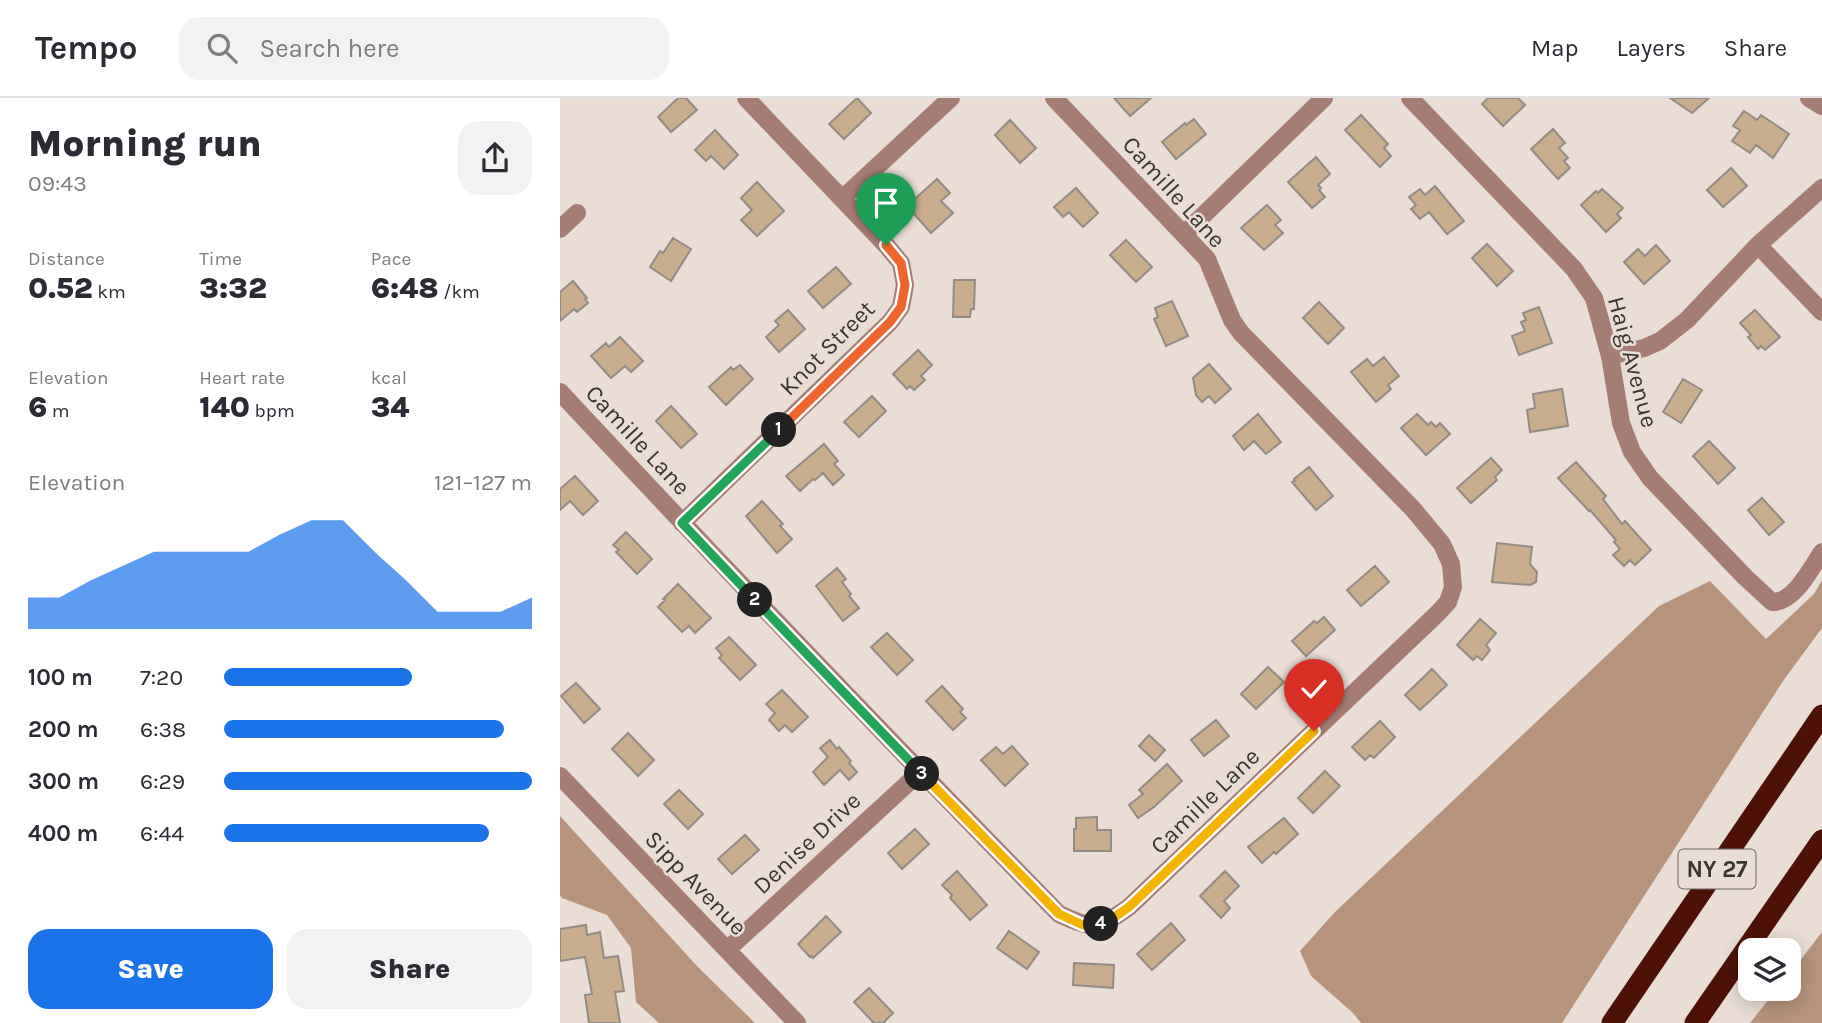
<!DOCTYPE html>
<meta charset="utf-8">
<style>
body{margin:0;font-family:Karla,sans-serif;background:#f2f2f3;color:#2b2b33;height:100vh;display:flex;flex-direction:column;font-size:26px;white-space:nowrap}
*{box-sizing:border-box;margin:0}
p{font-size:23px;color:#7c7c81}
.icon{flex:none;width:38px;height:38px;fill:none;stroke:currentColor;stroke-width:2;stroke-linecap:round;stroke-linejoin:round}
.map{position:relative;flex:1;overflow:hidden}
.drawer{display:flex;flex-direction:column;background:#fff;width:560px}
.drawer>*{flex:none}
.tools{position:absolute;left:1178px;top:840px;display:grid;gap:14px}
.tools a{display:grid;place-items:center;width:63px;height:63px;border-radius:14px;background:#fff;box-shadow:0 4px 18px #0003;font-size:35px}
.pin{position:absolute;display:grid;place-items:center;width:60px;height:60px;color:#fff;margin:-72px -30px;border-radius:50% 50% 50% 0;rotate:-45deg;box-shadow:0 0 7px #0007}
.pin .icon{rotate:45deg}
.km{position:absolute;width:35px;height:35px;margin:-18px;border-radius:50%;background:#222;color:#fff;font-size:19px;line-height:35px;text-align:center}
.round{display:grid;place-items:center;flex:none;width:74px;height:74px;border-radius:21px;background:#f2f2f3}
.overview{display:flex;align-items:center;justify-content:space-between;height:119px;padding:0 28px}
h1{font-size:38px;font-weight:800;line-height:52px}
.figures{display:grid;grid-template-columns:repeat(3,1fr);gap:10px;height:119px;padding:7px 28px}
.figures div{display:grid;align-content:center}
.figures b{font-size:30px;font-weight:800}
.figures small{font-size:19px;font-weight:400}
.figures p{font-size:19px}
.chart{height:196px;padding:14px 28px}
.chart p{display:flex;justify-content:space-between}
.chart svg{width:100%;height:126px;margin-top:7px;fill:#1a73e8;opacity:.7}
.cta{display:flex;gap:14px;margin-top:auto;padding:14px 28px}
.cta a{flex:1;height:80px;border-radius:21px;background:#1a73e8;color:#fff;font-size:28px;font-weight:800;line-height:80px;text-align:center}
.cta a+a{background:#f2f2f3;color:#2b2b33}
ul{padding:0 28px;list-style:none;font-size:23px}
li{display:grid;grid-template-columns:112px 84px 1fr;align-items:center;height:52px}
li i{height:18px;border-radius:9px;background:#1a73e8}
header{display:flex;align-items:center;gap:42px;box-sizing:border-box;height:98px;padding:0 35px;background:#fff;border-bottom:2px solid #e1e1e2}
header strong{font-size:33px}
nav{display:flex;gap:38px;margin-inline-start:auto;font-size:24px}
.search{width:490px;height:63px;background:#f2f2f3;display:flex;align-items:center;gap:18px;box-sizing:border-box;padding:0 24px;border-radius:21px;color:#7c7c81;font-size:26px}
main{display:flex;flex:1;min-height:0}
.map>svg:first-child{display:block}
.forest{fill:#b8937b}
.building{fill:#c9ad8c;stroke:#948c84;stroke-width:2}
.lines{fill:none;stroke-linecap:round;stroke-linejoin:round}
.minor{stroke:#a57d74;stroke-width:18}
.highway{stroke:#4e1106;stroke-width:21}
.split-1-casing{stroke:#fff;stroke-width:14}
.split-2-casing{stroke:#fff;stroke-width:14}
.split-3-casing{stroke:#fff;stroke-width:14}
.split-4-casing{stroke:#fff;stroke-width:14}
.split-5-casing{stroke:#fff;stroke-width:14}
.split-1{stroke:#f0652b;stroke-width:9}
.split-2{stroke:#22a559;stroke-width:9}
.split-3{stroke:#22a559;stroke-width:9}
.split-4{stroke:#f5b400;stroke-width:9}
.split-5{stroke:#f5b400;stroke-width:9}
.labels{text-anchor:middle;stroke-width:5;stroke-linejoin:round;paint-order:stroke}
.shield{fill:#e9ddd6;stroke:#6e6763;stroke-width:2}
.shield-label{font-size:23px;font-weight:bold;fill:#393532}
.street-label{font-size:24px;fill:#393532;stroke:#e9ddd6}
</style>
<header>
<strong>Tempo</strong>
<div class="search"><svg class="icon" aria-label="search" viewBox="0 0 24 24"><circle cx="10" cy="10" r="6"/><path d="M15 15l6 6"/></svg>Search here</div>
<nav><a>Map</a><a>Layers</a><a>Share</a></nav>
</header>
<main>
<section class="drawer">
<div class="overview"><div><h1>Morning run</h1><p>09:43</p></div><a class="round"><svg class="icon" aria-label="share" viewBox="0 0 24 24"><path d="M12 15V3M7 8l5-5 5 5M5 13v7h14v-7"/></svg></a></div>
<div class="figures">
<div><p>Distance</p><b>0.52<small> km</small></b></div>
<div><p>Time</p><b>3:32</b></div>
<div><p>Pace</p><b>6:48<small> /km</small></b></div>
</div>
<div class="figures">
<div><p>Elevation</p><b>6<small> m</small></b></div>
<div><p>Heart rate</p><b>140<small> bpm</small></b></div>
<div><p>kcal</p><b>34</b></div>
</div>
<div class="chart"><p><span>Elevation</span>121–127 m</p>
<svg viewBox="0 0 160 44" preserveAspectRatio="none"><path d="M0 44V33L10 33L20 27L30 22L40 17L50 17L60 17L70 17L80 11L90 6L100 6L110 17L120 27L130 38L140 38L150 38L160 33V44z"/></svg>
</div>
<ul>
<li><b>100 m</b>7:20<i style="width:61%"></i></li>
<li><b>200 m</b>6:38<i style="width:91%"></i></li>
<li><b>300 m</b>6:29<i style="width:100%"></i></li>
<li><b>400 m</b>6:44<i style="width:86%"></i></li>
</ul>
<div class="cta"><a>Save</a><a>Share</a></div>
</section>
<div class="map">
<svg width="1262" height="925" viewBox="0 0 1262 925">
<rect width="100%" height="100%" fill="#e9ddd6"/>
<path class="forest" d="M 1262,482 L 1262,530 L 1223,583 L 1002,925 L 801,925 L 793,915 L 751,878 L 740,853 L 775,814 L 1099,508 L 1150,483 L 1206,541 L 1254,496 Z
M 0,718 L 137,868 L 195,925 L 99,925 L 76,904 L 71,850 L 47,817 L 2,800 L 0,797 Z
M 1262,834 L 1262,925 L 1190,925 L 1217,891 L 1228,891 L 1229,877 Z"/>
<path class="building" d="M 118,0 L 126,0 L 137,12 L 111,34 L 98,19 Z
M 297,0 L 311,15 L 284,41 L 269,26 Z
M 554,0 L 591,0 L 570,18 Z
M 928,0 L 958,0 L 965,7 L 943,28 L 922,6 Z
M 1110,0 L 1149,0 L 1132,15 Z
M 1184,13 L 1197,22 L 1201,17 L 1229,36 L 1213,60 L 1196,47 L 1190,55 L 1172,43 L 1180,32 L 1173,28 Z
M 801,17 L 828,46 L 824,50 L 831,58 L 820,69 L 785,32 Z
M 634,21 L 646,36 L 616,61 L 602,44 L 625,25 L 626,27 Z
M 450,22 L 476,50 L 460,65 L 435,37 Z
M 993,31 L 1005,45 L 999,50 L 1008,60 L 1004,63 L 1010,70 L 998,81 L 971,51 Z
M 155,32 L 178,57 L 164,71 L 151,58 L 146,63 L 135,52 Z
M 756,59 L 770,76 L 758,87 L 761,90 L 759,92 L 765,99 L 752,110 L 728,84 Z
M 1171,70 L 1187,88 L 1163,109 L 1147,92 Z
M 377,81 L 390,95 L 381,103 L 393,115 L 371,135 L 347,108 Z
M 197,84 L 224,113 L 197,138 L 181,122 L 192,112 L 181,100 Z
M 875,88 L 904,123 L 887,136 L 869,114 L 860,121 L 851,111 L 856,107 L 849,99 L 860,91 L 865,97 Z
M 516,90 L 538,115 L 523,129 L 509,114 L 503,119 L 494,109 Z
M 1042,91 L 1063,110 L 1057,116 L 1061,120 L 1046,134 L 1021,107 L 1036,93 L 1038,95 Z
M 707,107 L 721,122 L 715,127 L 723,135 L 704,152 L 681,130 Z
M 113,140 L 131,151 L 111,183 L 90,169 L 100,153 L 103,155 Z
M 566,142 L 592,169 L 576,184 L 550,157 Z
M 927,146 L 953,173 L 937,188 L 912,160 Z
M 1096,147 L 1110,163 L 1084,186 L 1064,164 L 1078,151 L 1085,158 Z
M 276,169 L 291,186 L 263,210 L 248,193 Z
M 394,182 L 415,182 L 414,211 L 411,211 L 410,219 L 393,219 Z
M 13,183 L 27,200 L 25,201 L 28,205 L 17,214 L 14,211 L 0,223 L 0,194 Z
M 612,203 L 628,238 L 606,248 L 594,221 L 598,219 L 595,210 Z
M 759,204 L 784,230 L 768,246 L 743,220 Z
M 979,209 L 992,245 L 959,257 L 952,238 L 965,233 L 961,224 L 966,222 L 963,215 Z
M 228,212 L 245,231 L 219,254 L 206,239 L 219,227 L 215,223 Z
M 1195,212 L 1220,239 L 1205,252 L 1201,248 L 1198,251 L 1188,239 L 1191,237 L 1180,225 Z
M 60,239 L 83,263 L 71,274 L 65,268 L 51,280 L 31,258 L 46,245 L 49,249 Z
M 358,252 L 372,267 L 361,278 L 365,282 L 354,292 L 350,288 L 347,291 L 333,276 Z
M 824,259 L 839,278 L 828,287 L 831,291 L 816,304 L 791,274 L 807,261 L 813,268 Z
M 649,266 L 671,291 L 655,305 L 649,298 L 642,304 L 636,297 L 633,280 Z
M 180,267 L 193,281 L 166,307 L 149,289 L 171,269 L 173,272 Z
M 1123,281 L 1142,292 L 1121,325 L 1103,314 Z
M 1002,291 L 1008,328 L 970,334 L 967,312 L 975,310 L 973,296 Z
M 312,298 L 326,313 L 299,339 L 284,324 Z
M 111,308 L 137,336 L 121,350 L 96,323 Z
M 698,316 L 721,344 L 706,356 L 694,343 L 684,352 L 673,338 Z
M 857,316 L 868,327 L 871,324 L 876,329 L 880,325 L 890,336 L 866,357 L 841,330 Z
M 1149,343 L 1175,370 L 1158,386 L 1133,358 Z
M 264,346 L 278,363 L 274,366 L 284,377 L 273,387 L 263,375 L 255,382 L 253,381 L 240,393 L 226,378 Z
M 931,360 L 942,372 L 935,379 L 937,382 L 911,405 L 897,390 Z
M 1016,364 L 1046,398 L 1043,401 L 1062,426 L 1065,423 L 1091,452 L 1075,467 L 1070,462 L 1064,468 L 1053,457 L 1060,451 L 1054,444 L 1056,442 L 1030,412 L 1029,413 L 998,380 Z
M 749,369 L 773,398 L 756,412 L 732,384 L 735,383 L 734,381 Z
M 15,378 L 38,403 L 23,417 L 10,403 L 0,412 L 0,391 Z
M 1202,400 L 1224,424 L 1209,437 L 1188,412 Z
M 202,403 L 223,426 L 220,428 L 232,441 L 217,455 L 186,418 Z
M 66,434 L 92,461 L 77,476 L 56,454 L 59,452 L 53,447 Z
M 937,445 L 972,449 L 970,466 L 977,474 L 976,484 L 970,487 L 932,484 Z
M 815,468 L 829,484 L 801,508 L 787,492 Z
M 277,470 L 286,481 L 282,484 L 291,496 L 289,498 L 299,510 L 283,523 L 256,488 Z
M 118,486 L 151,520 L 135,535 L 129,528 L 122,534 L 98,509 L 105,502 L 103,501 Z
M 764,519 L 775,532 L 746,558 L 732,543 L 754,523 L 757,525 Z
M 920,521 L 936,535 L 926,547 L 930,552 L 922,562 L 917,558 L 913,562 L 897,547 Z
M 327,535 L 353,562 L 337,577 L 311,549 Z
M 169,539 L 196,567 L 180,582 L 159,560 L 162,557 L 156,550 Z
M 708,569 L 724,584 L 696,611 L 681,596 Z
M 872,571 L 887,587 L 860,612 L 845,597 Z
M 16,585 L 40,611 L 24,625 L 1,598 Z
M 382,588 L 403,611 L 400,614 L 406,620 L 393,632 L 366,603 Z
M 222,592 L 248,619 L 232,634 L 225,627 L 219,633 L 209,622 L 215,615 L 206,606 Z
M 656,622 L 669,638 L 644,658 L 631,642 Z
M 820,623 L 835,639 L 814,660 L 810,657 L 805,662 L 792,649 Z
M 68,635 L 94,662 L 78,678 L 52,651 Z
M 589,637 L 605,652 L 595,663 L 579,648 Z
M 270,642 L 277,651 L 279,649 L 291,663 L 289,665 L 297,674 L 289,682 L 280,672 L 264,687 L 253,674 L 268,659 L 260,650 Z
M 452,648 L 468,666 L 445,688 L 421,662 L 436,649 L 443,656 Z
M 607,666 L 622,683 L 594,709 L 578,720 L 569,707 L 583,696 L 579,692 Z
M 765,673 L 780,688 L 753,715 L 738,700 Z
M 119,692 L 143,716 L 128,731 L 104,706 Z
M 537,719 L 537,732 L 551,732 L 551,753 L 514,753 L 514,731 L 516,731 L 516,720 Z
M 724,720 L 738,736 L 716,756 L 714,754 L 702,765 L 688,749 Z
M 355,731 L 369,746 L 342,771 L 328,755 Z
M 185,737 L 199,752 L 172,776 L 158,761 Z
M 397,773 L 427,807 L 410,822 L 390,800 L 392,797 L 382,787 Z
M 665,773 L 679,788 L 664,803 L 670,810 L 661,820 L 640,798 Z
M 266,818 L 281,834 L 253,860 L 251,858 L 250,859 L 238,846 Z
M 611,825 L 625,842 L 592,872 L 577,856 Z
M 26,827 L 27,837 L 40,834 L 44,860 L 58,858 L 64,893 L 55,894 L 60,925 L 29,925 L 25,897 L 32,896 L 25,859 L 0,863 L 0,831 Z
M 449,833 L 479,854 L 467,871 L 437,850 Z
M 514,865 L 554,867 L 553,890 L 513,887 Z
M 309,890 L 333,915 L 323,925 L 314,925 L 294,904 Z"/>
<g class="lines">
<path class="minor" d="M 850,0 L 1014,171 L 1034,200 L 1050,258 L 1061,325 L 1072,354 L 1090,380 L 1185,479 L 1212,504 C 1234,505 1251,470 1262,454
M 1249,0 L 1262,8
M 282,101 L 391,0
M 0,131 L 17,115
M 624,136 L 764,0
M 1198,147 L 1262,214
M 1050,258 L 1084,250 L 1100,243 L 1127,222 L 1198,147 L 1262,90
M 0,294 C 164,470 331,644 499,816 C 534,832 538,831 569,809 L 878,515 L 888,504 L 893,489 L 891,466 L 882,446 L 853,411 L 681,235 L 672,222 L 647,161 L 494,0
M 122,425 L 330,224 L 341,209 L 345,187 L 341,165 L 326,147 L 186,0
M 0,678 L 237,925
M 167,852 L 360,674"/>
<path class="highway" d="M 1052,925 L 1262,617
M 1135,925 L 1262,742"/>
</g>
<g class="lines">
<defs>
<path id="split-1" d="M 219,332 L 330,224 L 341,209 L 345,187 L 341,165 L 326,147"/>
<path id="split-2" d="M 195,502 L 122,425 L 219,332"/>
<path id="split-3" d="M 195,502 L 362,676"/>
<path id="split-4" d="M 362,676 L 499,816 L 523,827 L 541,826"/>
<path id="split-5" d="M 541,826 L 546,825 L 569,809 L 754,633"/>
</defs>
<use href="#split-1" class="split-1-casing"/>
<use href="#split-2" class="split-2-casing"/>
<use href="#split-3" class="split-3-casing"/>
<use href="#split-4" class="split-4-casing"/>
<use href="#split-5" class="split-5-casing"/>
<use href="#split-1" class="split-1"/>
<use href="#split-2" class="split-2"/>
<use href="#split-3" class="split-3"/>
<use href="#split-4" class="split-4"/>
<use href="#split-5" class="split-5"/>
</g>
<g class="labels">
<rect class="shield" x="1118.5" y="751.5" width="77" height="39" rx="5"/>
<g class="shield-label">
<text x="1157" y="779">NY 27</text>
</g>
<g class="street-label">
<text transform="translate(614 94) rotate(48)" y="8">Camille Lane</text>
<text transform="translate(267 250) rotate(-45)" y="8">Knot Street</text>
<text transform="translate(1073 264) rotate(75)" y="8">Haig Avenue</text>
<text transform="translate(78 342) rotate(47)" y="8">Camille Lane</text>
<text transform="translate(645 703) rotate(-44)" y="8">Camille Lane</text>
<text transform="translate(247 745) rotate(-43)" y="8">Denise Drive</text>
<text transform="translate(136 785) rotate(46)" y="8">Sipp Avenue</text>
</g>
</g>
</svg>
<div class="tools">
<a><svg class="icon" aria-label="layers" viewBox="0 0 24 24"><path d="M12 4l9 5-9 5-9-5zM3 14l9 5 9-5"/></svg></a>
</div>
<div class="pin" style="left:326px;top:147px;background:#1e9e55"><svg class="icon" aria-label="arrive" viewBox="0 0 24 24"><path d="M6 21V4h12l-3 4 3 4H6"/></svg></div>
<div class="pin" style="left:754px;top:633px;background:#d93025"><svg class="icon" aria-label="check" viewBox="0 0 24 24"><path d="M5 12l5 5 9-10"/></svg></div>
<b class="km" style="left:219px;top:332px">1</b>
<b class="km" style="left:195px;top:502px">2</b>
<b class="km" style="left:362px;top:676px">3</b>
<b class="km" style="left:541px;top:826px">4</b>
</div>
</main>
